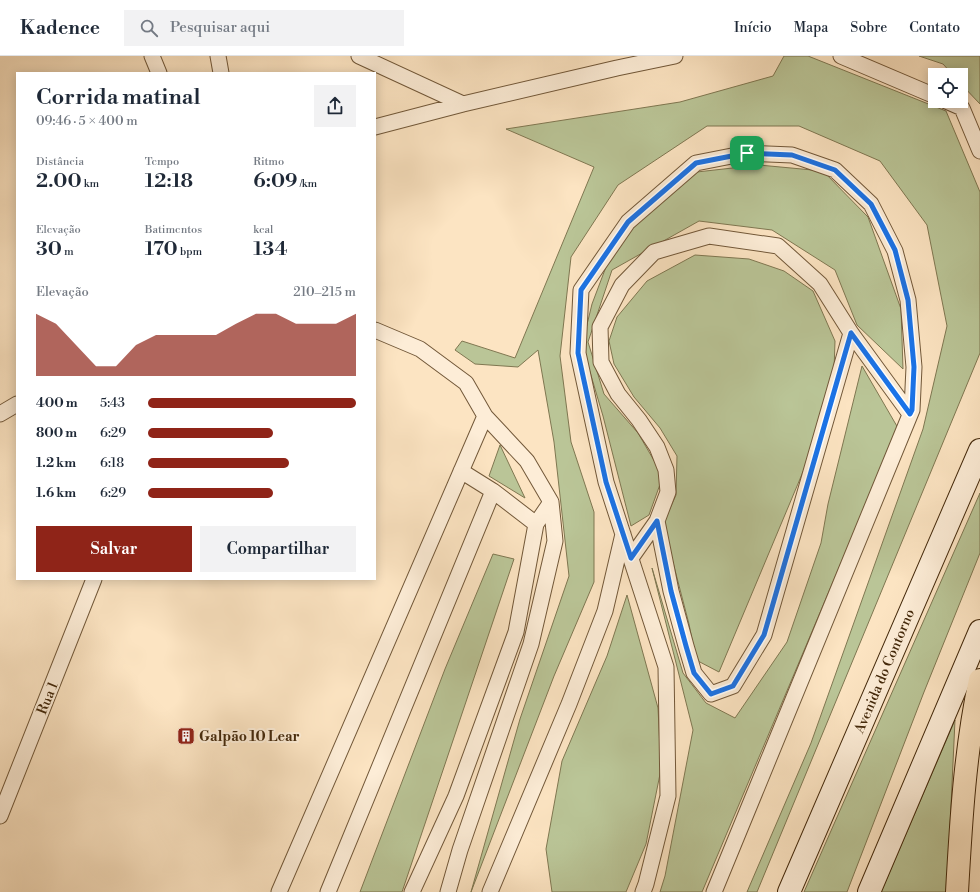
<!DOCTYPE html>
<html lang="pt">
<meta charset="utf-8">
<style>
body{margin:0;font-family:"Libre Bodoni",serif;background:#f2f2f3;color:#1f2937;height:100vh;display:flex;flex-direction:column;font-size:15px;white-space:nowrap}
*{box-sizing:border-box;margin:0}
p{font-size:13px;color:#747a83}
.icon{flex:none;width:22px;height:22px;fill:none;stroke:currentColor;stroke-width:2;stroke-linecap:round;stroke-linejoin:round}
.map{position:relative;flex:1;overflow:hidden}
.drawer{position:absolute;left:16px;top:16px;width:360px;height:508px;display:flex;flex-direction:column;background:#fff;border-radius:0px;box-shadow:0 2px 10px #0003}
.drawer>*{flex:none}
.tools{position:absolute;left:928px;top:12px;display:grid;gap:8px}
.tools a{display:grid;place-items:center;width:40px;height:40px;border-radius:0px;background:#fff;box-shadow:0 2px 10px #0003;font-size:20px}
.pin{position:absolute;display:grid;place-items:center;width:34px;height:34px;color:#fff;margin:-17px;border-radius:8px;box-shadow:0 2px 6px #0006}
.round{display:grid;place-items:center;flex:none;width:42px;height:42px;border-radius:0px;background:#f2f2f3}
.summary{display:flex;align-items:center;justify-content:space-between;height:68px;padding:0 20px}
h1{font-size:22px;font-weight:600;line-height:30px}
.figures{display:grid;grid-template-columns:repeat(3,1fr);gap:6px;height:68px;padding:4px 20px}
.figures div{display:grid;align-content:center}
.figures b{font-size:20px;font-weight:600}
.figures small{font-size:11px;font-weight:400}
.figures p{font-size:11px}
.chart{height:112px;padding:8px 20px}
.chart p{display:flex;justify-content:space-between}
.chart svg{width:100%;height:72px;margin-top:4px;fill:#8f2418;opacity:.7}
.button{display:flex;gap:8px;margin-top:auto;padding:8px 20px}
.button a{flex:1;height:46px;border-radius:0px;background:#8f2418;color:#fff;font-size:16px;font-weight:600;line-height:46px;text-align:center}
.button a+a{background:#f2f2f3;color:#1f2937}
ul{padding:0 20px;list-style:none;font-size:13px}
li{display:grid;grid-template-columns:64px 48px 1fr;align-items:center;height:30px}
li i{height:10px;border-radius:5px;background:#8f2418}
header{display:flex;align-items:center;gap:24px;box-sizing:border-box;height:56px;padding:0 20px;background:#fff;border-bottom:1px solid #e0e1e3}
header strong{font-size:19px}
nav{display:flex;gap:22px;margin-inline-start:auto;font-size:14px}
.search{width:280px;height:36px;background:#f2f2f3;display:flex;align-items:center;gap:10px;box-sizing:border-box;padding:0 14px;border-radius:0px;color:#747a83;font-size:15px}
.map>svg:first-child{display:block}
.green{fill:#bac597;stroke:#7f7751}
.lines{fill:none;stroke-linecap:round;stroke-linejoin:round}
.service-casing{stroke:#725839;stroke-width:17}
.secondary-casing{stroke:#44290b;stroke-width:24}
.motorway-casing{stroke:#44290b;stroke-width:24}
.service{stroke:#fdedd7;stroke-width:15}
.secondary{stroke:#fdedd7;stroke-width:22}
.motorway{stroke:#fce4c2;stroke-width:22}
.route-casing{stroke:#fff;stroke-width:8}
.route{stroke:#1a73e8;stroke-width:5}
.labels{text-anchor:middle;stroke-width:4;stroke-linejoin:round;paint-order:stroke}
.street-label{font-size:14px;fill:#44290b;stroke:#fdedd7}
.poi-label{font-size:14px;font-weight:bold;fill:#44290b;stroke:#fdedd7;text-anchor:start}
</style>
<header>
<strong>Kadence</strong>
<div class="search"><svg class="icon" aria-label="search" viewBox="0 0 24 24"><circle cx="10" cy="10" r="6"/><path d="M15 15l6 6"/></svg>Pesquisar aqui</div>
<nav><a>Início</a><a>Mapa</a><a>Sobre</a><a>Contato</a></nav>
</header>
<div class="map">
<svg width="980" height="836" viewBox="0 0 980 836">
<rect width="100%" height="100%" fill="#fce4c2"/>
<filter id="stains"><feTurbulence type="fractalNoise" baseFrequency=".005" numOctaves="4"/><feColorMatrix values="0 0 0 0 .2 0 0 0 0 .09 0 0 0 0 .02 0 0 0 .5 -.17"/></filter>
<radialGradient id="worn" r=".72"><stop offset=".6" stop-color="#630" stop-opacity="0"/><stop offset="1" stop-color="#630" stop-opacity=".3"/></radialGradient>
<path class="green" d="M 784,0 L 808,0 L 946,55 L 980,136 L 980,297 L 757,836 L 747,836 L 811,687 L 923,373 L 947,270 L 927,169 L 880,105 L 799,70 L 707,70 L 618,129 L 571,201 L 560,300 L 571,386 L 594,456 L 594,526 L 554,620 L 471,836 L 520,663 L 569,520 L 554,386 L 538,294 L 518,311 L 475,308 L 455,294 L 462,285 L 515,302 L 594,111 L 506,73 L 680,46 L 773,20 Z
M 919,0 L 980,0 L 980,48 L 961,28 L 961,19 L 953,19 L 943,8 Z
M 759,109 L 823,115 L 868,161 L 901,253 L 903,313 L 857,269 L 835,214 L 772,174 L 699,165 L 612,214 L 588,286 L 604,338 L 638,377 L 663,420 L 649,459 L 631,470 L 603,360 L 582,289 L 592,248 L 609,203 L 643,159 L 688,117 Z
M 695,199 L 749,203 L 784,215 L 813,235 L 835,285 L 834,315 L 818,380 L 719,616 L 696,604 L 689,568 L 663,468 L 676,439 L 677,400 L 660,372 L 634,341 L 614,308 L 609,285 L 617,261 L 647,225 Z
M 862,310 L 898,372 L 702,836 L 660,836 L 665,820 L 693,674 L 652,512 L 683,617 L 706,647 L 735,662 L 787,586 L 821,487 L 828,448 Z
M 500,389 L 525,442 L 489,420 Z
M 980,437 L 980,497 L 924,636 L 847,836 L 804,836 Z
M 493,498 L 514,503 L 402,836 L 360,836 L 445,613 Z
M 627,539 L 658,652 L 661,713 L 646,788 L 626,836 L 552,836 L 546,793 L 562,705 L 607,600 Z
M 955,664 L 947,836 L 881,836 Z"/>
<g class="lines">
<defs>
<path id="service" d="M 152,0 L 159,17
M 218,0 L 221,17
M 359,0 L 463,48 L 617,12 L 675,0
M 841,0 L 935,40
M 946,45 L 962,52 L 980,95
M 375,71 L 463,48
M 375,274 L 420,293 L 466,327 L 485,360 L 527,405 L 551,446 L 555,485 L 531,588 L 460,794 L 448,836
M 0,358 L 17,348
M 461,415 L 493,435 L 536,468
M 657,465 L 671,535 L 686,590 L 694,617 L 711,638 L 733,630 L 764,579 L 851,277
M 631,502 L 657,465 L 668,436 L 666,414 L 657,391 L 639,364 L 618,338 L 601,306 L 600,271 L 622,229 L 654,196 L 709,180 L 778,190 L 820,228 L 851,277 L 910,358
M 0,760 L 94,523
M 279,836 L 485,360
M 328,836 L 493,435
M 412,836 L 456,740 L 516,576 L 536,468 L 551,446
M 490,836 L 569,648 L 605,555 L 623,478
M 643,836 L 646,828 L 668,740 L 666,611 L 606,426 L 578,297 L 581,234 L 628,166 L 696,107 L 747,97 L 792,99 L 835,114 L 871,148 L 895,195 L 908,244 L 914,311 L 912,354 L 714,836"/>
<path id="secondary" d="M 789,836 L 980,394
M 869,836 L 980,575"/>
<path id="motorway" d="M 957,836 C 961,765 965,694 980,624"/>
</defs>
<use href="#service" class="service-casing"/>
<use href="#secondary" class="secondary-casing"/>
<use href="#motorway" class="motorway-casing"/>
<use href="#service" class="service"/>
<use href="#secondary" class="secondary"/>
<use href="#motorway" class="motorway"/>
</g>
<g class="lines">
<defs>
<path id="route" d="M 747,97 L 792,99 L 835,114 L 871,148 L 895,194 L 908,244 L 914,311 L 912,354 L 910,358 L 851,277 L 764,579 L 733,630 L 711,638 L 694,617 L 686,590 L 671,535 L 657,465 L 631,502 L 606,426 L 578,297 L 581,234 L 628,166 L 696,107 Z"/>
</defs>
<use href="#route" class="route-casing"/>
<use href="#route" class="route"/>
</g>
<defs>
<symbol id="building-square" viewBox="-11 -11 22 22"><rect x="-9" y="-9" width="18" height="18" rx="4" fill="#8f2418" stroke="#fdedd7"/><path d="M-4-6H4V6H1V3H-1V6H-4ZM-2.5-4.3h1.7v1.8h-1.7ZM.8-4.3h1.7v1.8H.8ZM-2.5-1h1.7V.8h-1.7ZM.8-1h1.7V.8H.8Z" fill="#fff"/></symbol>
</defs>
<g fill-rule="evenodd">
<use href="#building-square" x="176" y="670" width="20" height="20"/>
</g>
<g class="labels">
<g class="street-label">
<text transform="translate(884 615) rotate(-67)" y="5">Avenida do Contorno</text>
<text transform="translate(47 642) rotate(-68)" y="5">Rua 1</text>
</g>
<g class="poi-label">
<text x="199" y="685">Galpão 10 Lear</text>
</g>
</g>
<rect width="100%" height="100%" filter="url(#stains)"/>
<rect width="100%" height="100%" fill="url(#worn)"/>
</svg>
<div class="tools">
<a><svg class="icon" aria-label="locate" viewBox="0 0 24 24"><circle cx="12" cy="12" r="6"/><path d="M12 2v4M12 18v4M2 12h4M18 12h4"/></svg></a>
</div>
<div class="pin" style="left:747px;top:97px;background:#1e9e55"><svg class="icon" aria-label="arrive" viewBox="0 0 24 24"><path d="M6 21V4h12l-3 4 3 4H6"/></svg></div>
<section class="drawer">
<div class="summary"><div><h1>Corrida matinal</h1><p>09:46 · 5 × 400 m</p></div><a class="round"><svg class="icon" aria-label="share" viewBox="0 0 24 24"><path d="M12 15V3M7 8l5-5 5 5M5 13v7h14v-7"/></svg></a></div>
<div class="figures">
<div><p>Distância</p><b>2.00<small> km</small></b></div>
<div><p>Tempo</p><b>12:18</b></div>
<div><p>Ritmo</p><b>6:09<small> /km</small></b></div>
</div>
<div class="figures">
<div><p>Elevação</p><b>30<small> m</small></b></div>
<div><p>Batimentos</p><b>170<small> bpm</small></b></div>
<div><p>kcal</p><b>134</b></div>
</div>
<div class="chart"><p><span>Elevação</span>210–215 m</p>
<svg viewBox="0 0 160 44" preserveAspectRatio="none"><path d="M0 44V6L10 12L20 25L30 38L40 38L50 25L60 19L70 19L80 19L90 19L100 12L110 6L120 6L130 12L140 12L150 12L160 6V44z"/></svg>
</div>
<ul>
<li><b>400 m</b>5:43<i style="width:100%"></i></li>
<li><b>800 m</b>6:29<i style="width:60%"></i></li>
<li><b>1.2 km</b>6:18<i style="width:68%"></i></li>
<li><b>1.6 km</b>6:29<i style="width:60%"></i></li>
</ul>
<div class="button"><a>Salvar</a><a>Compartilhar</a></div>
</section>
</div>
